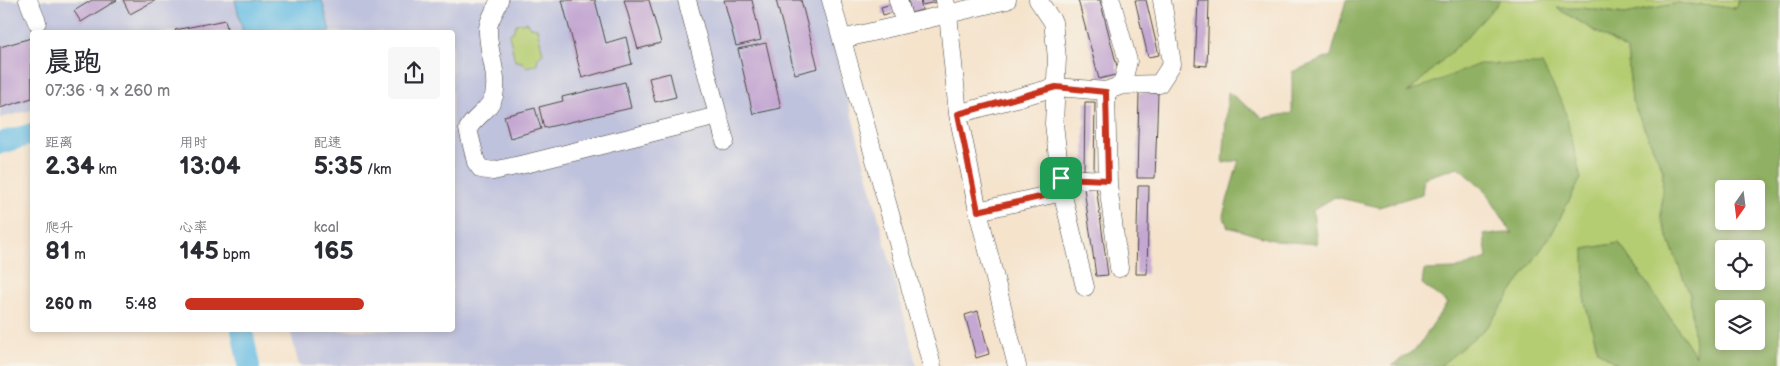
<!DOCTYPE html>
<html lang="zh">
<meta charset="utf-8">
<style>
body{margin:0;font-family:"Balsamiq Sans","LXGW WenKai TC",sans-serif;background:#f7f7f7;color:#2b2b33;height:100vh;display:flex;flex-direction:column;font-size:19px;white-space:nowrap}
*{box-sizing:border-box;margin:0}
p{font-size:16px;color:#7c7c81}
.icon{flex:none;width:28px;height:28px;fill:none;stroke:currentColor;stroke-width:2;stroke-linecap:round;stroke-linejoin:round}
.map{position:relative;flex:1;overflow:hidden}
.details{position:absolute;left:30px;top:30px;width:425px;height:302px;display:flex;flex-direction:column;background:#fff;border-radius:5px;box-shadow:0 2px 8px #0003}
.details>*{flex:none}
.needle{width:32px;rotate:194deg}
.buttons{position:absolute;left:1715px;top:180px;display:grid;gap:10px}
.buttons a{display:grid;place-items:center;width:50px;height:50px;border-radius:5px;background:#fff;box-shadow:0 2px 8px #0003;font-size:25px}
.pin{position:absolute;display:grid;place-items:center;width:42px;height:42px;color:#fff;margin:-21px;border-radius:10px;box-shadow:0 2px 8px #0006}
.round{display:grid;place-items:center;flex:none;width:52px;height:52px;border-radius:5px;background:#f7f7f7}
.summary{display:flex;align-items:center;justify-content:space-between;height:85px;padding:0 15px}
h1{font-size:28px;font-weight:700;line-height:38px}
.stats{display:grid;grid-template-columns:repeat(3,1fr);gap:8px;height:85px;padding:5px 15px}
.stats div{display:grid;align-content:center}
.stats b{font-size:25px;font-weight:700}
.stats small{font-size:14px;font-weight:400}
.stats p{font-size:14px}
ul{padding:0 15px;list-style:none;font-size:16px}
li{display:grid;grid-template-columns:80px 60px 1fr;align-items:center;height:38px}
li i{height:12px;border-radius:6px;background:#c8321e}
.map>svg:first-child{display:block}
.industrial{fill:#bfc2dd}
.green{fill:#b5cd72;stroke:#707c4e}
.forest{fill:#90b064;stroke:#5e6e48;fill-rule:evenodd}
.water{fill:#68bde4;stroke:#4a7488}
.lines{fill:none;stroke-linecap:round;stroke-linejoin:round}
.river{stroke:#68bde4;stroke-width:22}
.building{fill:#c4a7d2}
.minor-casing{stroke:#494743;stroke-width:19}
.minor{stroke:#fff;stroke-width:18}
.route-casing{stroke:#fff;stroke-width:10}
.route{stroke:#c8321e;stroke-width:6}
</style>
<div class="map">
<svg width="1780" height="366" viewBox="0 0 1780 366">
<rect width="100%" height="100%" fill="#f7f3e8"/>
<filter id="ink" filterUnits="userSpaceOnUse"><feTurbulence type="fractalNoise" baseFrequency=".02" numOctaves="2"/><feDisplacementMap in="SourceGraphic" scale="10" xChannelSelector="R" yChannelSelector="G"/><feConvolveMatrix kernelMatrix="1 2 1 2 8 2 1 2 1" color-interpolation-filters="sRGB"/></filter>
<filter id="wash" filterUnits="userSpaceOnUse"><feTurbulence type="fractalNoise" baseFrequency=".0096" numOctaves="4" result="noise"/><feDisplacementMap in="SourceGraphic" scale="20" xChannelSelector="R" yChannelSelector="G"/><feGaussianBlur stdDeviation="1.12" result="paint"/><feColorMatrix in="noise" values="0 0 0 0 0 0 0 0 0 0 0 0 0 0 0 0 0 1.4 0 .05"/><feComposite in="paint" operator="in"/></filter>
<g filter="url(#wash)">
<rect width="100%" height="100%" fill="#f5e3cc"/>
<path class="industrial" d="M 0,0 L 822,0 L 917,366 L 299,366 L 290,330 L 452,330 L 452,32 L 32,32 L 32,110 L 0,118 Z"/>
<path class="green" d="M 1501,0 L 1738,0 L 1736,8 L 1678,3 L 1625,14 L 1582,8 L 1558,9 L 1627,50 L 1632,101 L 1663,170 L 1661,219 L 1690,295 L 1697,357 L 1619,243 L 1584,249 L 1585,302 L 1598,351 L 1620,366 L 1590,366 L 1583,361 L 1562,366 L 1440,366 L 1488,326 L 1551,235 L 1581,178 L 1406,94 L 1463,41 Z
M 526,22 L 530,27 L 537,28 L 543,53 L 538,57 L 537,64 L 526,67 L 522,62 L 515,61 L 509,34 L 513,32 L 516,24 Z"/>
<path class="forest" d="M 1346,0 L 1501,0 L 1463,41 L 1407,93 L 1479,64 L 1542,64 L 1564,107 L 1581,178 L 1551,235 L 1488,326 L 1440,366 L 1391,366 L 1417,348 L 1447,303 L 1422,284 L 1424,270 L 1455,269 L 1487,258 L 1484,234 L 1512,233 L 1484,189 L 1458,167 L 1424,178 L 1422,194 L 1379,207 L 1335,197 L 1313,210 L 1317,244 L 1276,241 L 1228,227 L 1223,215 L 1239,160 L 1223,163 L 1228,92 L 1263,118 L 1292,113 L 1292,72 L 1331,56 Z
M 1738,0 L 1780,0 L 1780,366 L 1620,366 L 1598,351 L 1585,302 L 1584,249 L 1619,243 L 1696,356 L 1690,295 L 1661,219 L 1663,170 L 1632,101 L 1627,50 L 1557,8 L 1582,8 L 1625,14 L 1678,3 L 1736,8 ZM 1724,189 L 1756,189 L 1756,221 L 1724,221 ZM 1724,249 L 1756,249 L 1756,281 L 1724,281 ZM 1724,309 L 1756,309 L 1756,341 L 1724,341 Z"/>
<path class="water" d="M 235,0 L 322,0 L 330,32 L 243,32 Z"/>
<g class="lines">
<path class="river" d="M 0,143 L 32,134
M 242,330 L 249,366"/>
</g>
<g id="blocks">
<path class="building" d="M 92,0 L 117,0 L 81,22 L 74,11 Z
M 123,0 L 156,0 L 130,14 Z
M 562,0 L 595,0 L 606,43 L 626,37 L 632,64 L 582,78 Z
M 624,0 L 649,0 L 661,43 L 638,49 Z
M 724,0 L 752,0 L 761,40 L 736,46 Z
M 776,0 L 801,0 L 818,68 L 795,74 Z
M 908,0 L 920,0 L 922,10 L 911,13 Z
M 921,0 L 941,0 L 941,1 L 922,5 Z
M 1078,0 L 1100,0 L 1119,74 L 1099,79 Z
M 1135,0 L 1146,0 L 1159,55 L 1148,57 Z
M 1198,0 L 1209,0 L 1207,66 L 1195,65 Z
M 895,3 L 897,11 L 883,15 L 881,7 Z
M 225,20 L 228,32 L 176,32 L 175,30 Z
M 31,38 L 32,98 L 0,108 L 0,47 Z
M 766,43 L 781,108 L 753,114 L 738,49 Z
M 670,73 L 676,97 L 655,102 L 649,78 Z
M 625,82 L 631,108 L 544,128 L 539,107 L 563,101 L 562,97 Z
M 1139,93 L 1158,93 L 1155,178 L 1137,178 Z
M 1085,102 L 1095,102 L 1094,171 L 1084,170 Z
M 535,108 L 541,129 L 510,138 L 504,116 Z
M 1096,186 L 1108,275 L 1096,276 L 1084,188 Z
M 1138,186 L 1149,186 L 1147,274 L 1136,274 Z
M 978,311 L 989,354 L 976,358 L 965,315 Z"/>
</g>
</g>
<g filter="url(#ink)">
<use href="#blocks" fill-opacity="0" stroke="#494743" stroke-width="1"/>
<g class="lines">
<defs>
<path id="minor" d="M 28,0 L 37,22
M 499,0 C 497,9 488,20 488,29 C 487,51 499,73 494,96 C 490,110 474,117 468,129 L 476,162 L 481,169 L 493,171 L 529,163 L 718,116
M 687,0 L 725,141
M 831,0 L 932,366
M 898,0 L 905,24
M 945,0 L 948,14 L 958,114 L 978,211
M 1038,0 L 1053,22 L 1057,58 L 1054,124 L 1062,192 L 1085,287
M 1111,0 L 1128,61 L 1122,85 L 1106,91 L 1108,185 L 1119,268
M 842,39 L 1007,0
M 1122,85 L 1159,84 L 1172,64 L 1162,0
M 958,114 L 1056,87 L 1106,91
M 1061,178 L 1108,180
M 1017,366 L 978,211 L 1062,192"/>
</defs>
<use href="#minor" class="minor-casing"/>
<use href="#minor" class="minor"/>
</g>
</g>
<g class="lines" filter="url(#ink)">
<defs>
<path id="route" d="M 1056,87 L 1106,92 L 1108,180 L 1061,178 L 1062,192 L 978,211 L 958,114 Z"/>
</defs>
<use href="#route" class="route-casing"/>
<use href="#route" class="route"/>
</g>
</svg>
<div class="buttons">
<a><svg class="needle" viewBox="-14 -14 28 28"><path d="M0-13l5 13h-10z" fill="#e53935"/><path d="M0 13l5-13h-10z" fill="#7c7c81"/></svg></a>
<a><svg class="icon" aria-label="locate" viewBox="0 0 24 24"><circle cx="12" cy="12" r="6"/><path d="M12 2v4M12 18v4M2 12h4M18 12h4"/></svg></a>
<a><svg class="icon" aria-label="layers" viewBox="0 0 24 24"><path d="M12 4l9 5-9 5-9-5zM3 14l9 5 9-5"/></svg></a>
</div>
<div class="pin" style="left:1061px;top:178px;background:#1e9e55"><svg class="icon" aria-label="arrive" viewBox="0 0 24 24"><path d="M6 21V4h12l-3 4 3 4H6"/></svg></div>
<section class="details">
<div class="summary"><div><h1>晨跑</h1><p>07:36 · 9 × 260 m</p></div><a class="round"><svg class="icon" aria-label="share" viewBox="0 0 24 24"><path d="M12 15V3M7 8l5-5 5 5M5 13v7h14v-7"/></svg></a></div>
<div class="stats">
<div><p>距离</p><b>2.34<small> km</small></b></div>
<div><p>用时</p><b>13:04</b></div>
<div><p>配速</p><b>5:35<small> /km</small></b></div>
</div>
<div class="stats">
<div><p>爬升</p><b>81<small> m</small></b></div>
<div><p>心率</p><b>145<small> bpm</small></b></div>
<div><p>kcal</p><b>165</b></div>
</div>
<ul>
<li><b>260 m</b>5:48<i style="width:70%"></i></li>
</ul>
</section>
</div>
